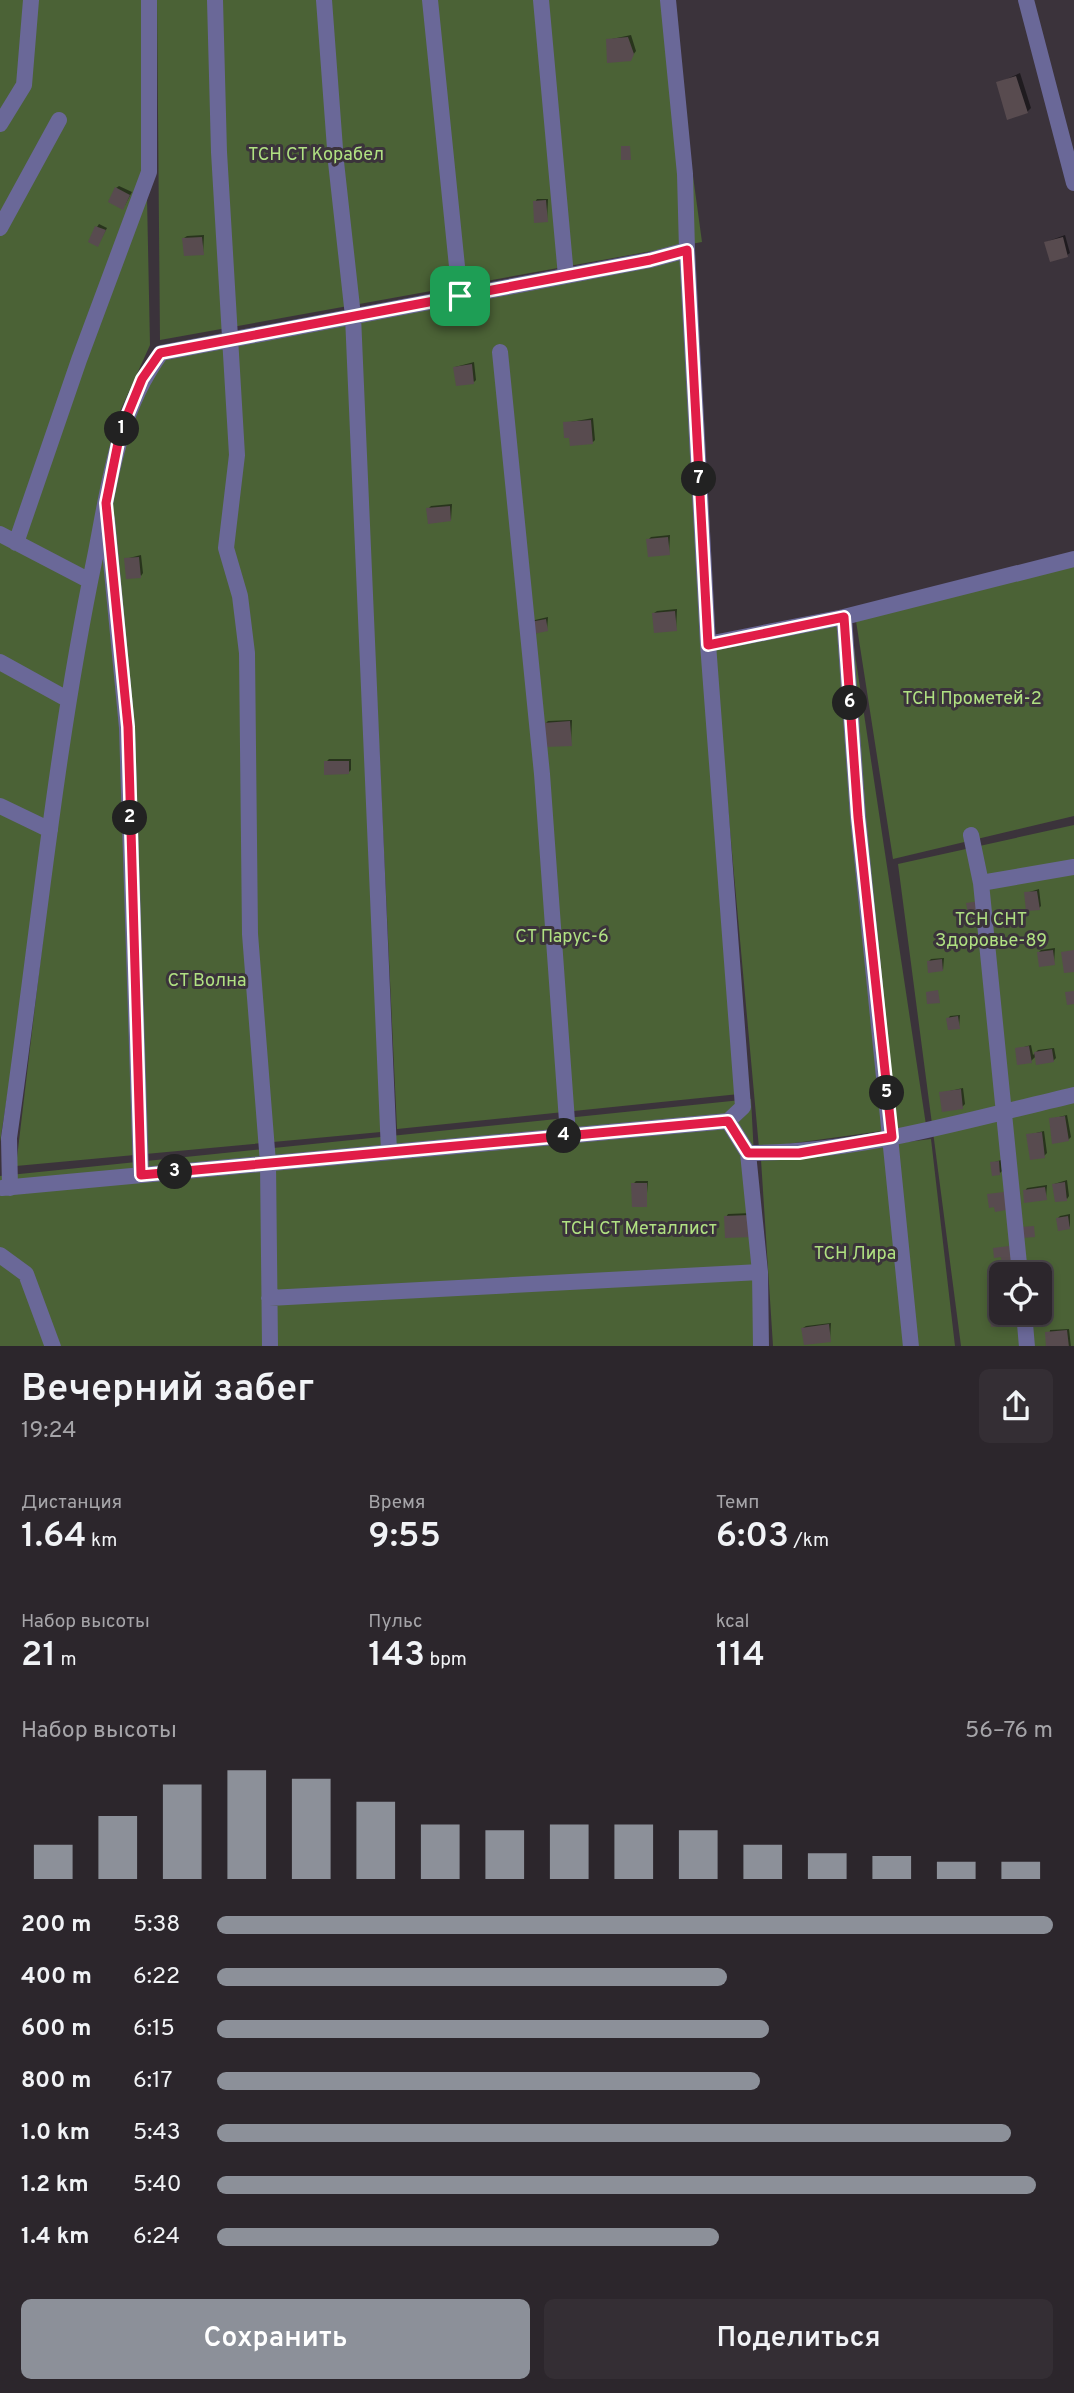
<!DOCTYPE html>
<html lang="ru">
<meta charset="utf-8">
<style>
body{margin:0;font-family:Overpass,sans-serif;background:#342e34;color:#f1f3f6;height:100vh;display:flex;flex-direction:column;font-size:26px;white-space:nowrap}
*{box-sizing:border-box;margin:0}
p{font-size:23px;color:#a6a5a9}
.icon{flex:none;width:38px;height:38px;fill:none;stroke:currentColor;stroke-width:2;stroke-linecap:round;stroke-linejoin:round}
.map{position:relative;height:1346px;overflow:hidden}
.panel{display:flex;flex-direction:column;background:#2c262c;flex:1}
.panel>*{flex:none}
.buttons{position:absolute;left:989px;top:1262px;display:grid;gap:14px}
.buttons a{display:grid;place-items:center;width:63px;height:63px;border-radius:10px;background:#2c262c;box-shadow:0 4px 10px #0003,0 0 0 2px #484348;font-size:35px}
.pin{position:absolute;display:grid;place-items:center;width:60px;height:60px;color:#fff;margin:-30px;border-radius:14px;box-shadow:0 4px 10px #0006}
.km{position:absolute;width:35px;height:35px;margin:-18px;border-radius:50%;background:#222;color:#fff;font-size:19px;line-height:35px;text-align:center}
.round{display:grid;place-items:center;flex:none;width:74px;height:74px;border-radius:10px;background:#342e34}
.summary{display:flex;align-items:center;justify-content:space-between;height:119px;padding:0 21px}
h1{font-size:38px;font-weight:600;line-height:52px}
.figures{display:grid;grid-template-columns:repeat(3,1fr);gap:10px;height:119px;padding:7px 21px}
.figures div{display:grid;align-content:center}
.figures b{font-size:35px;font-weight:600}
.figures small{font-size:19px;font-weight:400}
.figures p{font-size:19px}
.chart{height:196px;padding:14px 21px}
.chart p{display:flex;justify-content:space-between}
.chart svg{width:100%;height:126px;margin-top:7px;stroke:#8c9099;stroke-width:6}
.cta{display:flex;gap:14px;margin-top:auto;padding:14px 21px}
.cta a{flex:1;height:80px;border-radius:10px;background:#8c9099;color:#fff;font-size:28px;font-weight:600;line-height:80px;text-align:center}
.cta a+a{background:#342e34;color:#f1f3f6}
ul{padding:0 21px;list-style:none;font-size:23px}
li{display:grid;grid-template-columns:112px 84px 1fr;align-items:center;height:52px}
li i{height:18px;border-radius:9px;background:#8c9099}
.map>svg:first-child{display:block}
.green{fill:#4b6236;fill-rule:evenodd}
.shadow{fill:#0007}
.building{fill:#584b4f}
.lines{fill:none;stroke-linecap:round;stroke-linejoin:round}
.minor{stroke:#6a6898;stroke-width:16}
.route-casing{stroke:#fff;stroke-width:14}
.route{stroke:#e11d48;stroke-width:9}
.labels{text-anchor:middle;stroke-width:6;stroke-linejoin:round;paint-order:stroke}
.park-label{font-size:18px;fill:#b0e182;stroke:#3b333b}
</style>
<div class="map">
<svg width="1074" height="1347" viewBox="0 0 1074 1347">
<rect width="100%" height="100%" fill="#3b333b"/>
<path class="green" d="M 0,0 L 143,0 L 150,345 L 113,427 L 0,1142 Z
M 157,0 L 669,0 L 702,242 L 160,340 Z
M 680,259 L 712,648 L 850,621 L 926,1125 L 759,1148 L 715,666 L 749,1093 L 397,1129 L 359,321 Z
M 349,322 L 381,1132 L 16,1166 L 61,787 L 117,428 L 156,348 Z
M 1074,561 L 1074,816 L 893,859 L 856,621 Z
M 1074,825 L 1074,1346 L 961,1346 L 898,864 ZM 1001,1274 L 1040,1274 L 1040,1312 L 1001,1312 Z
M 751,1099 L 764,1346 L 0,1346 L 0,1176 Z
M 931,1139 L 955,1346 L 773,1346 L 761,1160 Z"/>
<path class="shadow" d="M 631,35 L 636,51 L 630,59 L 607,40 Z
M 1020,73 L 1031,108 L 1027,112 L 998,83 Z
M 119,186 L 132,192 L 125,205 L 116,188 Z
M 537,199 L 548,199 L 547,221 L 535,202 Z
M 99,224 L 107,228 L 98,245 L 97,227 Z
M 204,235 L 203,254 L 184,238 L 187,236 Z
M 1065,235 L 1070,253 L 1067,255 L 1046,242 Z
M 474,362 L 476,380 L 474,382 L 455,367 Z
M 593,418 L 595,440 L 593,442 L 571,436 L 565,423 Z
M 452,504 L 451,520 L 428,509 L 431,506 Z
M 670,535 L 669,553 L 648,540 L 651,537 Z
M 141,555 L 143,573 L 141,576 L 125,559 Z
M 677,609 L 676,630 L 654,613 L 657,611 Z
M 548,617 L 547,630 L 532,622 L 535,620 Z
M 572,720 L 571,744 L 545,724 L 548,721 Z
M 329,759 L 351,759 L 351,770 L 349,772 L 326,762 Z
M 1039,889 L 1041,906 L 1039,908 L 1026,893 Z
M 1055,948 L 1054,963 L 1039,952 L 1041,950 Z
M 944,958 L 943,970 L 928,962 L 931,959 Z
M 960,1015 L 959,1027 L 948,1019 L 950,1016 Z
M 1031,1045 L 1033,1055 L 1038,1050 L 1054,1048 L 1056,1058 L 1053,1061 L 1036,1056 L 1031,1061 L 1017,1049 Z
M 963,1088 L 965,1104 L 962,1107 L 941,1093 Z
M 1067,1115 L 1071,1137 L 1068,1140 L 1051,1119 Z
M 1044,1131 L 1047,1153 L 1044,1156 L 1028,1135 Z
M 1001,1160 L 1002,1171 L 1000,1173 L 992,1163 Z
M 1067,1180 L 1069,1196 L 1067,1199 L 1054,1184 Z
M 636,1181 L 648,1181 L 646,1205 L 633,1184 Z
M 1047,1185 L 1046,1198 L 1025,1191 L 1027,1188 Z
M 752,1213 L 753,1232 L 726,1217 L 728,1214 Z
M 1070,1214 L 1070,1227 L 1057,1219 L 1060,1216 Z
M 1001,1300 L 1001,1312 L 1012,1312 L 1011,1323 L 990,1304 Z
M 831,1323 L 830,1340 L 803,1328 L 806,1326 Z
M 1069,1329 L 1071,1347 L 1048,1347 L 1050,1330 Z"/>
<path class="building" d="M 628,37 L 634,54 L 631,61 L 607,63 L 606,39 Z
M 1016,76 L 1028,113 L 1007,120 L 996,82 Z
M 621,146 L 630,146 L 631,160 L 621,160 Z
M 115,187 L 130,195 L 123,210 L 108,202 Z
M 546,200 L 548,222 L 534,223 L 533,201 Z
M 95,226 L 106,230 L 98,247 L 88,242 Z
M 202,237 L 204,255 L 184,256 L 182,238 Z
M 1063,237 L 1068,257 L 1050,262 L 1044,242 Z
M 472,364 L 474,384 L 456,386 L 453,367 Z
M 591,420 L 593,444 L 570,446 L 569,438 L 564,438 L 563,422 Z
M 450,506 L 451,521 L 428,524 L 426,508 Z
M 668,537 L 670,555 L 648,557 L 646,539 Z
M 139,557 L 141,578 L 126,579 L 124,558 Z
M 675,611 L 677,631 L 654,633 L 652,613 Z
M 546,619 L 548,631 L 533,634 L 530,622 Z
M 570,721 L 572,746 L 545,747 L 543,723 Z
M 324,761 L 349,761 L 349,774 L 324,775 Z
M 1037,891 L 1040,910 L 1026,911 L 1024,892 Z
M 980,901 L 982,916 L 969,918 L 966,903 Z
M 1053,950 L 1055,965 L 1039,967 L 1037,952 Z
M 1074,950 L 1074,972 L 1064,973 L 1061,952 Z
M 942,959 L 943,971 L 928,973 L 927,961 Z
M 938,990 L 940,1003 L 927,1004 L 926,992 Z
M 1074,991 L 1074,1004 L 1067,1005 L 1065,992 Z
M 958,1016 L 960,1029 L 948,1030 L 946,1018 Z
M 1029,1046 L 1032,1063 L 1017,1065 L 1015,1048 Z
M 1052,1049 L 1054,1062 L 1036,1065 L 1034,1052 Z
M 961,1089 L 963,1109 L 942,1112 L 939,1092 Z
M 1065,1116 L 1069,1141 L 1052,1144 L 1049,1118 Z
M 1042,1132 L 1045,1158 L 1030,1160 L 1026,1134 Z
M 999,1161 L 1000,1175 L 992,1176 L 990,1162 Z
M 1065,1182 L 1067,1201 L 1055,1202 L 1052,1184 Z
M 631,1183 L 647,1183 L 647,1207 L 632,1207 Z
M 1045,1187 L 1047,1200 L 1024,1203 L 1023,1190 Z
M 1004,1192 L 1006,1210 L 995,1212 L 994,1207 L 989,1208 L 987,1194 Z
M 750,1215 L 752,1237 L 725,1238 L 724,1216 Z
M 1068,1216 L 1070,1229 L 1058,1231 L 1056,1218 Z
M 1034,1226 L 1035,1237 L 1022,1238 L 1021,1227 Z
M 1009,1246 L 1012,1267 L 1002,1269 L 1001,1257 L 994,1258 L 993,1248 Z
M 1001,1283 L 1001,1296 L 988,1297 L 987,1285 Z
M 1001,1302 L 1001,1312 L 1010,1312 L 1012,1325 L 991,1327 L 988,1303 Z
M 829,1324 L 831,1342 L 804,1345 L 801,1328 Z
M 1067,1330 L 1069,1347 L 1046,1347 L 1045,1332 Z"/>
<g class="lines">
<path class="minor" d="M 215,0 L 219,152 L 237,455 L 226,548 L 240,596 L 247,653 L 250,934 L 268,1163 L 270,1347
M 324,0 L 336,162 L 353,316 L 389,1152
M 430,0 L 460,296
M 541,0 L 566,276
M 1026,0 L 1074,183
M 0,124 L 24,85 L 31,0
M 0,228 L 59,120
M 500,352 L 542,774 L 568,1135
M 107,519 L 127,728 L 141,1175
M 0,534 L 90,581
M 16,543 L 79,360 L 149,172 L 149,0
M 844,617 L 858,817 L 911,1347
M 708,644 L 844,617 L 1074,559
M 0,662 L 67,699
M 0,806 L 50,830
M 971,835 L 981,883 L 1020,1274
M 981,883 L 1074,867
M 728,1121 L 748,1153 L 760,1272 L 761,1347
M 748,1153 C 859,1153 967,1120 1074,1095
M 2,1188 L 728,1121 L 743,1107 L 708,644 L 687,250
M 10,1188 L 9,1138 C 37,944 55,749 95,557 C 109,486 117,413 161,353 L 650,260 L 687,250 L 685,174 L 668,0
M 0,1255 L 26,1274 L 53,1347
M 269,1298 L 760,1272
M 1024,1312 L 1027,1347"/>
</g>
<g class="lines">
<defs>
<path id="route" d="M 687,250 L 708,645 L 844,617 L 858,817 L 892,1137 L 799,1153 L 748,1153 L 728,1121 L 141,1175 L 128,727 L 106,503 L 120,433 L 142,379 L 160,353 L 650,260 Z"/>
</defs>
<use href="#route" class="route-casing"/>
<use href="#route" class="route"/>
</g>
<g class="labels">
<g class="park-label">
<text x="316" y="160">ТСН СТ Корабел</text>
<text x="972" y="704">ТСН Прометей-2</text>
<text x="991" y="925">ТСН СНТ<tspan x="991" dy="21">Здоровье-89</tspan></text>
<text x="562" y="942">СТ Парус-6</text>
<text x="207" y="986">СТ Волна</text>
<text x="639" y="1234">ТСН СТ Металлист</text>
<text x="855" y="1259">ТСН Лира</text>
</g>
</g>
</svg>
<div class="buttons">
<a><svg class="icon" aria-label="locate" viewBox="0 0 24 24"><circle cx="12" cy="12" r="6"/><path d="M12 2v4M12 18v4M2 12h4M18 12h4"/></svg></a>
</div>
<div class="pin" style="left:460px;top:296px;background:#1e9e55"><svg class="icon" aria-label="arrive" viewBox="0 0 24 24"><path d="M6 21V4h12l-3 4 3 4H6"/></svg></div>
<b class="km" style="left:122px;top:429px">1</b>
<b class="km" style="left:130px;top:818px">2</b>
<b class="km" style="left:175px;top:1172px">3</b>
<b class="km" style="left:564px;top:1136px">4</b>
<b class="km" style="left:887px;top:1093px">5</b>
<b class="km" style="left:850px;top:703px">6</b>
<b class="km" style="left:699px;top:479px">7</b>
</div>
<section class="panel">
<div class="summary"><div><h1>Вечерний забег</h1><p>19:24</p></div><a class="round"><svg class="icon" aria-label="share" viewBox="0 0 24 24"><path d="M12 15V3M7 8l5-5 5 5M5 13v7h14v-7"/></svg></a></div>
<div class="figures">
<div><p>Дистанция</p><b>1.64<small> km</small></b></div>
<div><p>Время</p><b>9:55</b></div>
<div><p>Темп</p><b>6:03<small> /km</small></b></div>
</div>
<div class="figures">
<div><p>Набор высоты</p><b>21<small> m</small></b></div>
<div><p>Пульс</p><b>143<small> bpm</small></b></div>
<div><p>kcal</p><b>114</b></div>
</div>
<div class="chart"><p><span>Набор высоты</span>56–76 m</p>
<svg viewBox="0 0 160 44" preserveAspectRatio="none"><path d="M5 44V32M15 44V22M25 44V11M35 44V6M45 44V9M55 44V17M65 44V25M75 44V27M85 44V25M95 44V25M105 44V27M115 44V32M125 44V35M135 44V36M145 44V38M155 44V38"/></svg>
</div>
<ul>
<li><b>200 m</b>5:38<i style="width:100%"></i></li>
<li><b>400 m</b>6:22<i style="width:61%"></i></li>
<li><b>600 m</b>6:15<i style="width:66%"></i></li>
<li><b>800 m</b>6:17<i style="width:65%"></i></li>
<li><b>1.0 km</b>5:43<i style="width:95%"></i></li>
<li><b>1.2 km</b>5:40<i style="width:98%"></i></li>
<li><b>1.4 km</b>6:24<i style="width:60%"></i></li>
</ul>
<div class="cta"><a>Сохранить</a><a>Поделиться</a></div>
</section>
